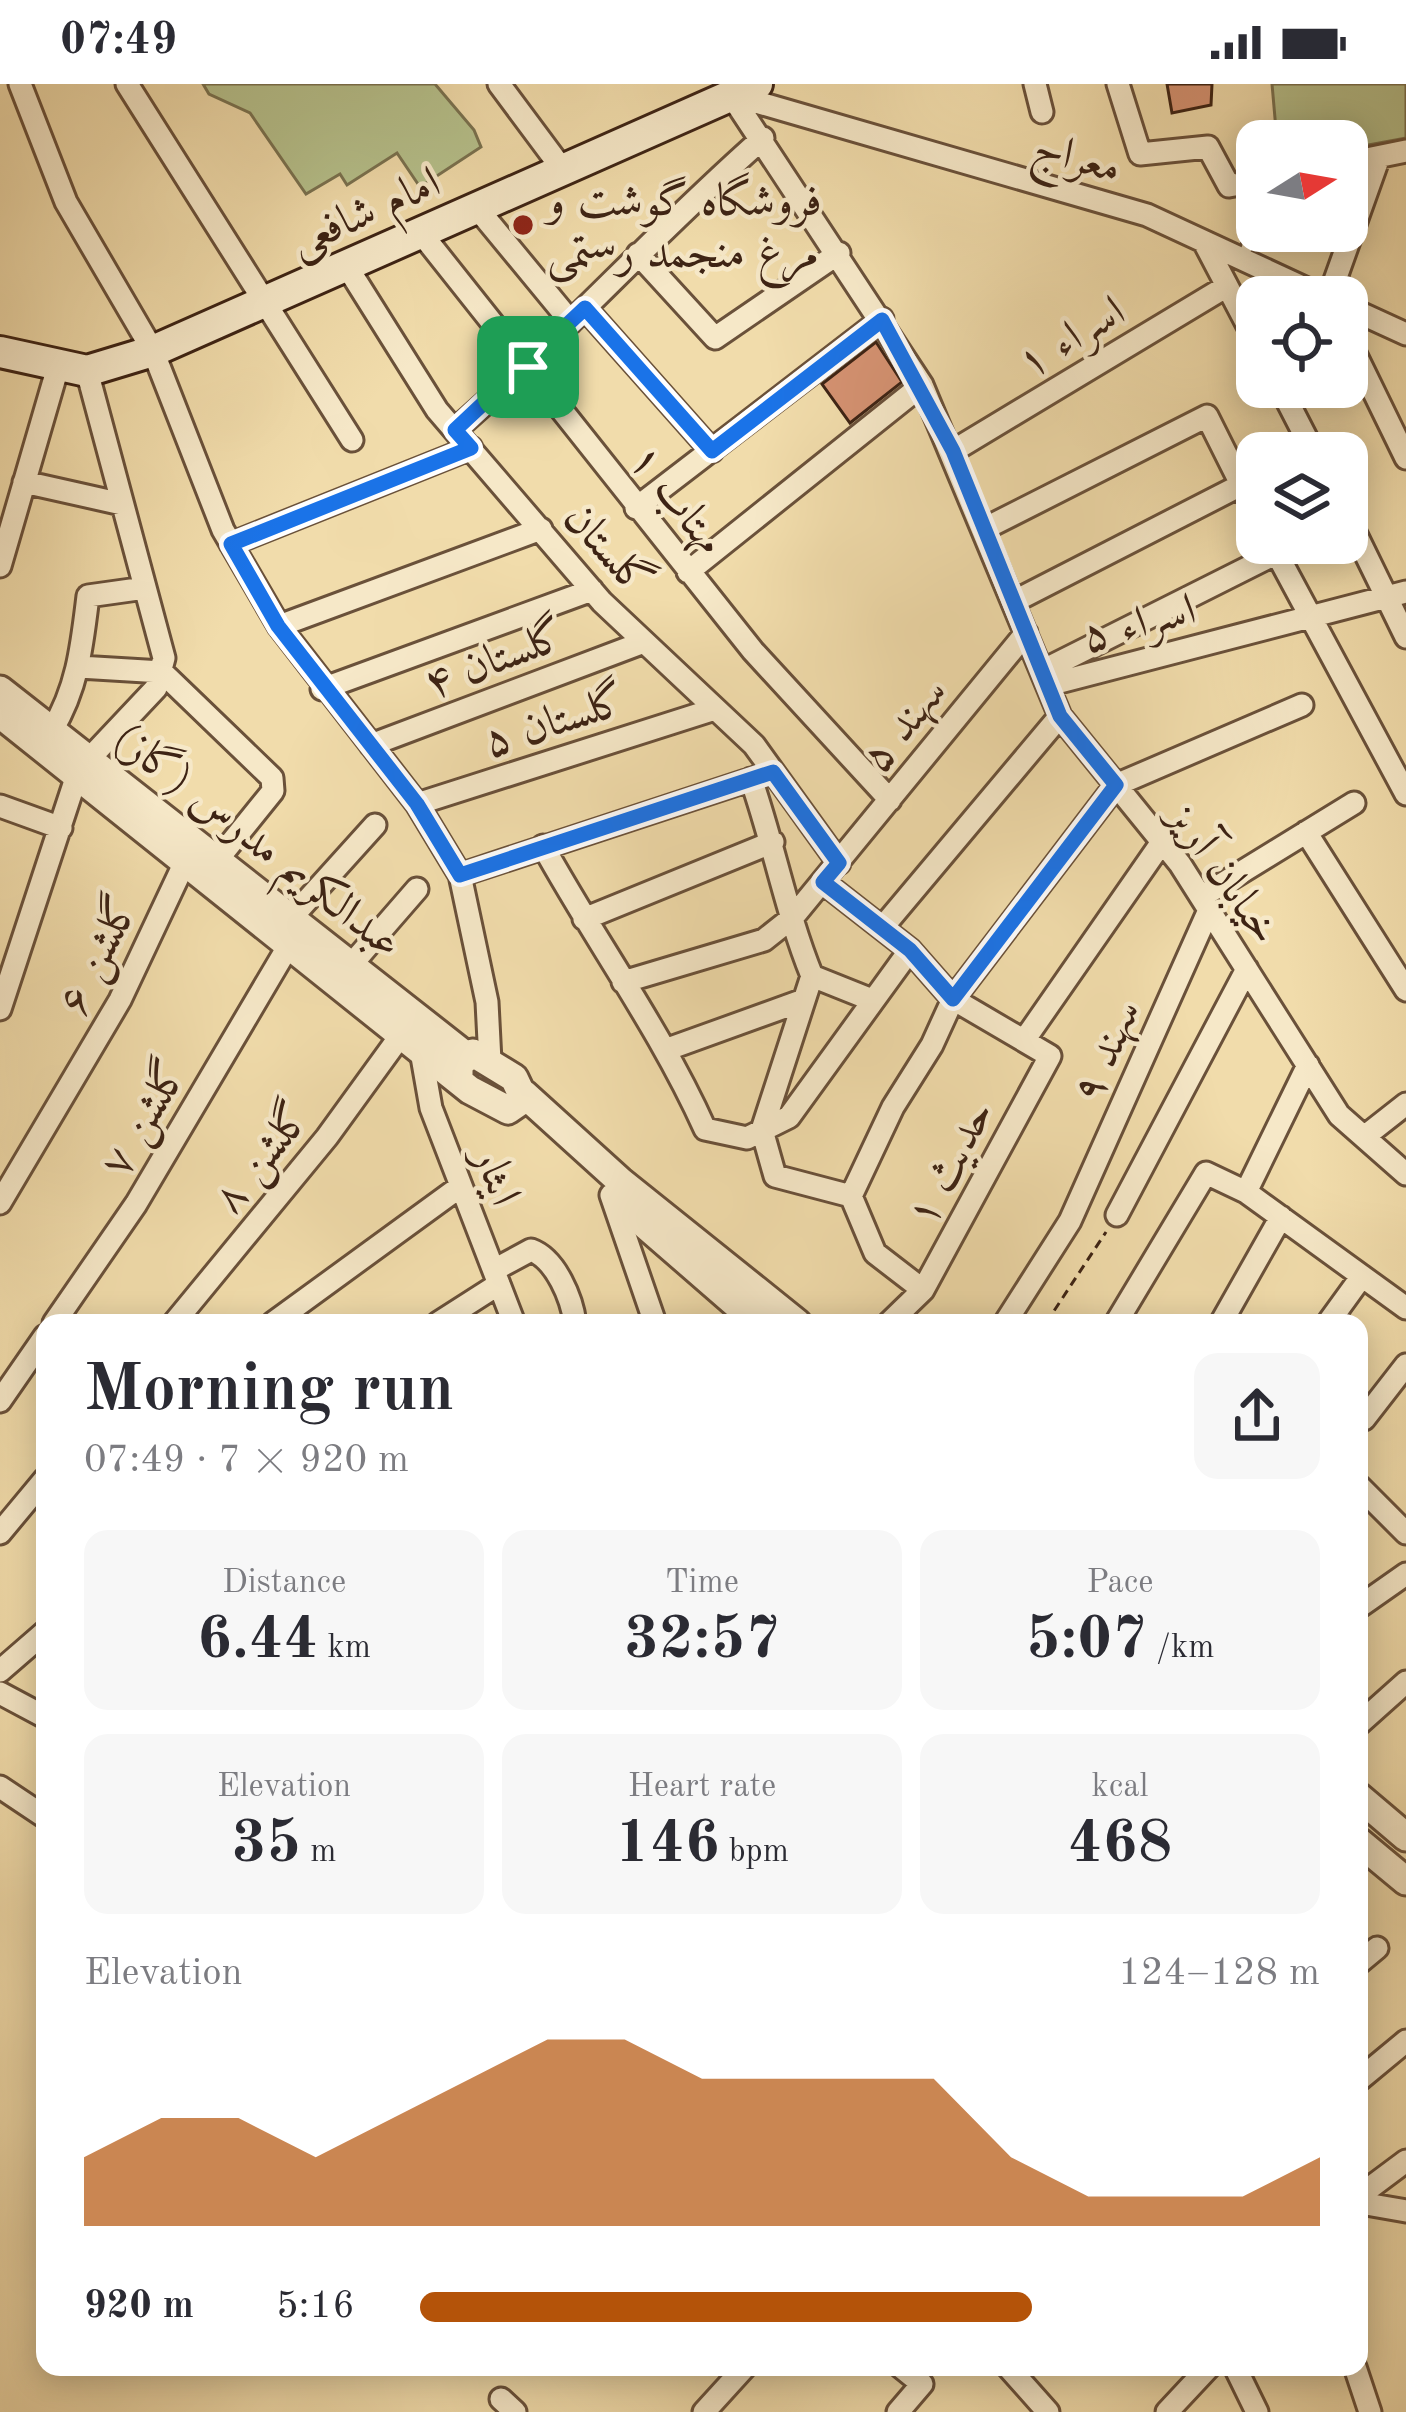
<!DOCTYPE html>
<meta charset="utf-8">
<style>
body{margin:0;font-family:"Old Standard TT",Amiri,serif;background:#f7f7f7;color:#2b2b33;height:100vh;display:flex;flex-direction:column;font-size:45px;white-space:nowrap}
*{box-sizing:border-box;margin:0}
p{font-size:39px;color:#7c7c81}
.icon{flex:none;width:66px;height:66px;fill:none;stroke:currentColor;stroke-width:2;stroke-linecap:round;stroke-linejoin:round}
.map{position:relative;flex:1;overflow:hidden}
.panel{position:absolute;left:36px;top:1230px;width:1332px;height:1062px;display:flex;flex-direction:column;background:#fff;border-radius:24px;box-shadow:0 6px 30px #0003}
.panel>*{flex:none}
.needle{width:78px;rotate:79deg}
.fabs{position:absolute;left:1236px;top:36px;display:grid;gap:24px}
.fabs a{display:grid;place-items:center;width:132px;height:132px;border-radius:24px;background:#fff;box-shadow:0 6px 30px #0003;font-size:60px}
.pin{position:absolute;display:grid;place-items:center;width:102px;height:102px;color:#fff;margin:-51px;border-radius:24px;box-shadow:0 6px 18px #0006}
.round{display:grid;place-items:center;flex:none;width:126px;height:126px;border-radius:24px;background:#f7f7f7}
.summary{display:flex;align-items:center;justify-content:space-between;height:204px;padding:0 48px}
h1{font-size:66px;font-weight:700;line-height:90px}
.metrics{display:grid;grid-template-columns:repeat(3,1fr);gap:18px;height:204px;padding:12px 48px}
.metrics div{display:grid;align-content:center;border-radius:24px;background:#f7f7f7;text-align:center}
.metrics b{font-size:60px;font-weight:700}
.metrics small{font-size:33px;font-weight:400}
.metrics p{font-size:33px}
.chart{height:336px;padding:24px 48px}
.chart p{display:flex;justify-content:space-between}
.chart svg{width:100%;height:216px;margin-top:12px;fill:#b45309;opacity:.7}
ul{padding:0 48px;list-style:none;font-size:39px}
li{display:grid;grid-template-columns:192px 144px 1fr;align-items:center;height:90px}
li i{height:30px;border-radius:15px;background:#b45309}
.status{display:flex;justify-content:space-between;align-items:center;height:84px;padding:0 60px;background:#fff;direction:ltr}
.status svg{height:33px;fill:currentColor}
.map>svg:first-child{display:block}
.green{fill:#b6c18c;stroke:#7a7250;stroke-width:3}
.building{fill:#d59272;stroke:#3d2314;stroke-width:3}
.lines{fill:none;stroke-linecap:round;stroke-linejoin:round}
.service-casing{stroke:#6a513a;stroke-width:16}
.minor-casing{stroke:#6a513a;stroke-width:27}
.tertiary-casing{stroke:#6a513a;stroke-width:33}
.secondary-casing{stroke:#3d2314;stroke-width:36}
.path{stroke:#3d2314;stroke-width:3;stroke-dasharray:9 6;stroke-linecap:butt}
.service{stroke:#f6e8c8;stroke-width:10}
.minor{stroke:#f6e8c8;stroke-width:21}
.tertiary{stroke:#f6e8c8;stroke-width:27}
.secondary{stroke:#f6e8c8;stroke-width:30}
.route-casing{stroke:#fff;stroke-width:24}
.route{stroke:#1a73e8;stroke-width:15}
.poi-dot{fill:#8f2418;stroke:#f6e8c8;stroke-width:4.5}
.labels{text-anchor:middle;stroke-width:9;stroke-linejoin:round;paint-order:stroke}
.street-label{font-size:45px;fill:#3d2314;stroke:#f6e8c8}
.poi-label{font-size:45px;fill:#3d2314;stroke:#f6e8c8;text-anchor:start}
</style>
<div class="status"><b>07:49</b><svg viewBox="0 0 49 12"><path d="M0 12V9h3v3zM5 12V6h3v6zM10 12V3h3v9zM15 12V0h3v12zM26 1h20v11H26zM47 4h2v5h-2z"/></svg></div>
<div class="map">
<svg width="1406" height="2328" viewBox="0 0 1406 2328">
<rect width="100%" height="100%" fill="#f1dcab"/>
<filter id="stains"><feTurbulence type="fractalNoise" baseFrequency=".00167" numOctaves="4"/><feColorMatrix values="0 0 0 0 .2 0 0 0 0 .09 0 0 0 0 .02 0 0 0 .5 -.17"/></filter>
<radialGradient id="worn" r=".72"><stop offset=".6" stop-color="#630" stop-opacity="0"/><stop offset="1" stop-color="#630" stop-opacity=".3"/></radialGradient>
<path class="green" d="M 203,0 L 435,0 L 474,46 L 481,63 L 420,103 L 397,69 L 347,101 L 340,90 L 306,110 L 250,29 L 209,10 Z
M 1272,0 L 1406,0 L 1406,54 L 1347,65 L 1347,57 L 1277,57 Z"/>
<path class="building" d="M 1167,0 L 1212,0 L 1211,21 L 1172,29 Z
M 876,258 L 902,298 L 850,339 L 822,300 Z"/>
<g class="lines">
<defs>
<path id="service" d="M 1242,176 L 1257,137"/>
<path id="minor" d="M 20,0 L 66,118 L 153,267 L 223,446 L 279,542 L 417,720 L 460,791 L 487,918 L 490,977
M 127,0 L 352,356
M 499,0 L 563,86
M 1035,0 L 1042,28
M 1118,0 L 1140,70 L 1208,63 L 1229,102 L 1257,97
M 731,11 L 922,301 L 1060,632 L 1180,780 L 1339,1031 L 1406,1090
M 732,11 L 1147,131 L 1324,213
M 1347,79 L 1406,67
M 477,124 L 571,238
M 421,149 L 753,567 L 890,716
M 1204,158 L 1257,259
M 638,170 L 715,254 L 839,169
M 346,181 L 437,326 L 602,518 L 754,661 L 839,779
M 1329,213 L 1379,73
M 1347,223 L 1406,250
M 585,224 L 712,367
M 1347,253 L 1406,374
M 87,287 L 164,574 L 156,604 L 91,673
M 1280,303 L 1314,369
M 455,346 C 562,253 656,148 763,54
M 953,367 L 1227,202
M 24,398 L 122,420
M 636,424 L 882,235
M 1347,432 L 1406,553
M 984,445 L 1207,332 L 1257,432
M 1271,459 L 1406,710
M 231,460 L 471,364
M 0,482 L 58,283
M 688,488 L 922,301
M 1013,518 L 1241,401
M 279,542 L 541,445
M 79,583 L 162,588 L 272,694 L 273,707 L 218,775
M 1042,587 L 1277,469
M 1048,601 L 1406,508
M 322,605 L 592,506
M 52,646 C 78,603 82,561 88,512 L 145,504
M 371,661 L 644,558
M 751,695 C 774,761 786,828 812,892 L 762,1046
M 417,720 L 715,625
M 0,722 L 61,744
M 1306,748 L 1406,906
M 543,762 C 596,858 660,945 705,1045 L 747,1054 L 789,1033 L 910,866
M 460,791 L 761,692
M 823,798 L 910,866 L 953,915 L 1050,972 L 923,1206 L 889,1239
M 1201,813 L 1354,719
M 292,833 L 375,741
M 584,835 L 773,758
M 882,844 L 1060,632
M 351,881 L 417,805
M 812,892 L 872,916
M 623,898 L 764,856 L 793,833 L 1026,549
M 0,925 L 77,691
M 1025,955 L 1162,758
M 668,965 L 804,916
M 421,967 L 431,1024 L 514,1239
M 762,1046 L 775,1092 L 851,1112
M 1364,1053 L 1406,1020
M 1246,1108 L 1308,981
M 611,1111 L 655,1239
M 851,1112 L 893,1023 L 932,961 L 953,915 L 1116,701 L 1302,621
M 851,1112 L 875,1169 L 923,1206
M 0,1119 L 120,916 L 185,778
M 1117,1131 L 1247,885
M 494,1186 L 531,1166 C 556,1175 572,1215 575,1239
M 54,1239 L 136,1120 L 289,861
M 174,1239 L 327,1053 L 401,951
M 273,1239 L 461,1102
M 438,1239 L 499,1200
M 1005,1239 L 1070,1137 L 1209,826
M 1116,1239 L 1206,1089 L 1246,1108 L 1406,1224
M 1221,1239 L 1281,1133
M 1328,1239 L 1362,1192
M 0,1317 L 45,1252
M 1364,1335 L 1406,1281
M 1359,1402 L 1406,1449
M 0,1449 L 45,1395
M 1359,1523 L 1406,1490
M 0,1587 L 45,1548
M 0,1609 L 45,1633
M 1359,1640 L 1406,1598
M 0,1703 L 45,1733
M 1359,1879 L 1377,1864
M 1359,1996 L 1406,1957
M 1359,2110 L 1366,2120 L 1406,2127
M 1359,2112 L 1406,2077
M 1008,2283 L 1048,2328
M 1235,2283 L 1257,2328
M 1355,2283 L 1370,2328
M 501,2315 L 515,2328
M 704,2328 L 745,2283
M 898,2328 L 922,2300 L 901,2283
M 1167,2328 L 1209,2283"/>
<path id="tertiary" d="M 0,606 L 465,971
M 0,630 L 470,1006 L 508,1026 L 524,1015 L 514,994 L 473,969 L 459,980 L 459,995
M 524,1010 L 620,1097 L 797,1239
M 621,1120 L 758,1239
M 1359,1713 L 1406,1753
M 1359,1758 L 1406,1797"/>
<path id="secondary" d="M 0,268 L 87,287 L 153,267 L 757,0"/>
</defs>
<use href="#service" class="service-casing"/>
<use href="#minor" class="minor-casing"/>
<use href="#tertiary" class="tertiary-casing"/>
<use href="#secondary" class="secondary-casing"/>
<path class="path" d="M 1046,1239 L 1106,1148"/>
<use href="#service" class="service"/>
<use href="#minor" class="minor"/>
<use href="#tertiary" class="tertiary"/>
<use href="#secondary" class="secondary"/>
</g>
<g class="lines">
<defs>
<path id="route" d="M 585,224 L 712,367 L 882,236 L 953,367 L 1060,632 L 1116,701 L 953,915 L 910,866 L 823,798 L 839,779 L 773,688 L 460,791 L 417,720 L 278,542 L 231,460 L 471,364 L 455,346 Z"/>
</defs>
<use href="#route" class="route-casing"/>
<use href="#route" class="route"/>
</g>
<circle class="poi-dot" cx="523" cy="141" r="12"/>
<g class="labels">
<g class="street-label">
<text transform="translate(1078 71) rotate(16)" y="16">معراج</text>
<text transform="translate(364 126) rotate(-24)" y="16">امام شافعی</text>
<text transform="translate(1070 251) rotate(-31)" y="16">اسراء ۱</text>
<text transform="translate(679 414) rotate(52)" y="16">مهتاب ۱</text>
<text transform="translate(610 464) rotate(48)" y="16">گلستان</text>
<text transform="translate(1138 537) rotate(-15)" y="16">اسراء ۵</text>
<text transform="translate(494 573) rotate(-21)" y="16">گلستان ۴</text>
<text transform="translate(554 635) rotate(-18)" y="16">گلستان ۵</text>
<text transform="translate(902 639) rotate(-51)" y="16">سهند ۵</text>
<text transform="translate(259 755) rotate(38)" y="16">عبدالکریم مدرس (گاز)</text>
<text transform="translate(1226 788) rotate(55)" y="16">خیابان آریز</text>
<text transform="translate(96 870) rotate(-63)" y="16">گلشن ۶</text>
<text transform="translate(1104 966) rotate(-66)" y="16">سهند ۹</text>
<text transform="translate(142 1033) rotate(-59)" y="16">گلشن ۷</text>
<text transform="translate(260 1072) rotate(-51)" y="16">گلشن ۸</text>
<text transform="translate(948 1078) rotate(-62)" y="16">حدیث ۱</text>
<text transform="translate(499 1091) rotate(69)" y="16">ایثار</text>
</g>
<g class="poi-label">
<text x="547" y="131">فروشگاه گوشت و<tspan x="547" dy="52">مرغ منجمد رستمی</tspan></text>
</g>
</g>
<rect width="100%" height="100%" filter="url(#stains)"/>
<rect width="100%" height="100%" fill="url(#worn)"/>
</svg>
<div class="fabs">
<a><svg class="needle" viewBox="-14 -14 28 28"><path d="M0-13l5 13h-10z" fill="#e53935"/><path d="M0 13l5-13h-10z" fill="#7c7c81"/></svg></a>
<a><svg class="icon" aria-label="locate" viewBox="0 0 24 24"><circle cx="12" cy="12" r="6"/><path d="M12 2v4M12 18v4M2 12h4M18 12h4"/></svg></a>
<a><svg class="icon" aria-label="layers" viewBox="0 0 24 24"><path d="M12 4l9 5-9 5-9-5zM3 14l9 5 9-5"/></svg></a>
</div>
<div class="pin" style="left:528px;top:283px;background:#1e9e55"><svg class="icon" aria-label="arrive" viewBox="0 0 24 24"><path d="M6 21V4h12l-3 4 3 4H6"/></svg></div>
<section class="panel">
<div class="summary"><div><h1>Morning run</h1><p>07:49 · 7 × 920 m</p></div><a class="round"><svg class="icon" aria-label="share" viewBox="0 0 24 24"><path d="M12 15V3M7 8l5-5 5 5M5 13v7h14v-7"/></svg></a></div>
<div class="metrics">
<div><p>Distance</p><b>6.44<small> km</small></b></div>
<div><p>Time</p><b>32:57</b></div>
<div><p>Pace</p><b>5:07<small> /km</small></b></div>
</div>
<div class="metrics">
<div><p>Elevation</p><b>35<small> m</small></b></div>
<div><p>Heart rate</p><b>146<small> bpm</small></b></div>
<div><p>kcal</p><b>468</b></div>
</div>
<div class="chart"><p><span>Elevation</span>124–128 m</p>
<svg viewBox="0 0 160 44" preserveAspectRatio="none"><path d="M0 44V30L10 22L20 22L30 30L40 22L50 14L60 6L70 6L80 14L90 14L100 14L110 14L120 30L130 38L140 38L150 38L160 30V44z"/></svg>
</div>
<ul>
<li><b>920 m</b>5:16<i style="width:68%"></i></li>
</ul>
</section>
</div>
